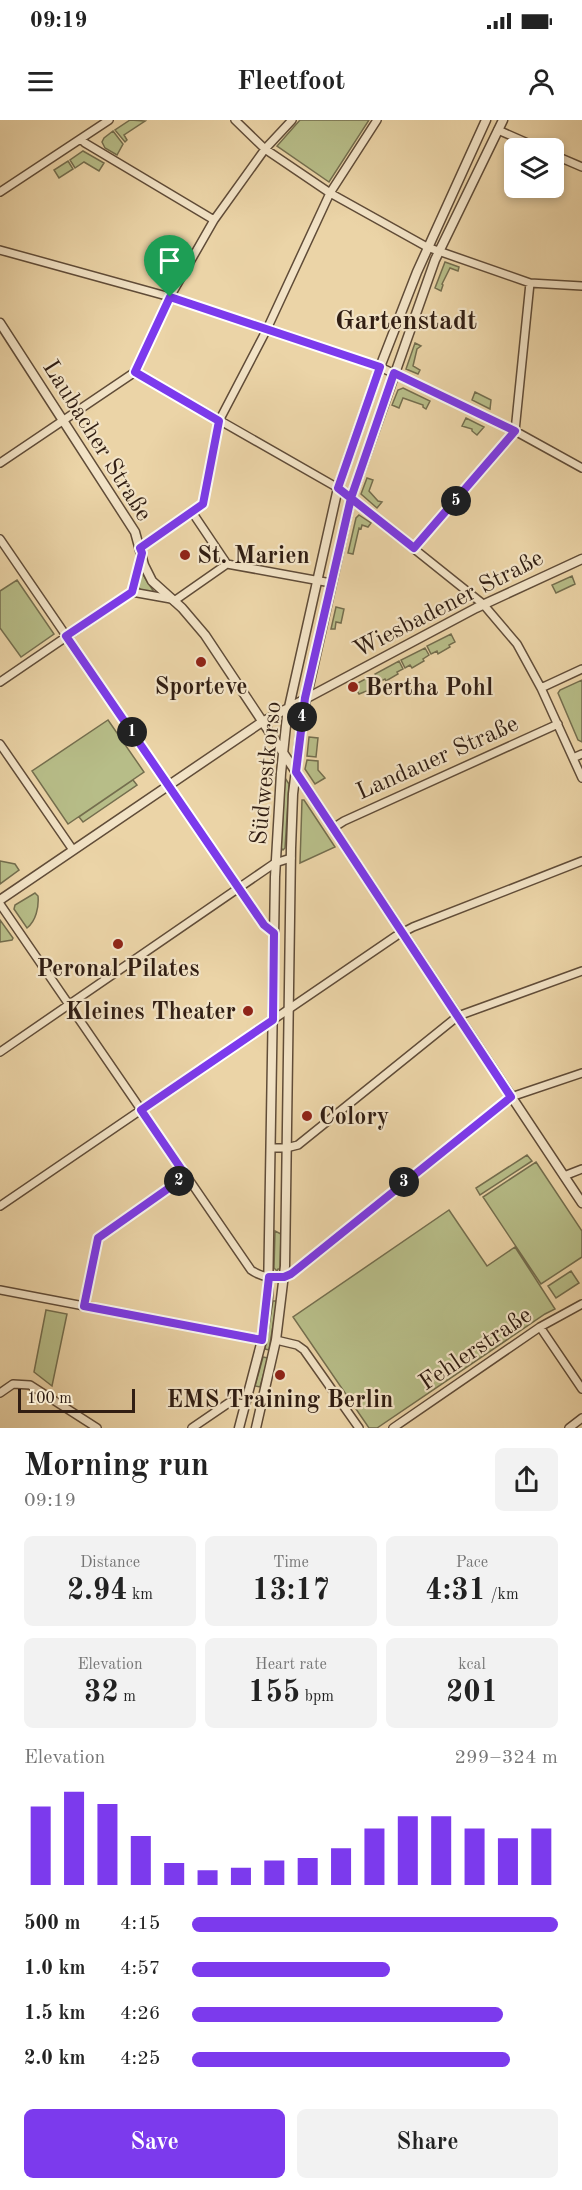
<!DOCTYPE html>
<meta charset="utf-8">
<style>
body{margin:0;font-family:"Old Standard TT",serif;background:#f2f2f2;color:#222;height:100vh;display:flex;flex-direction:column;font-size:22px;white-space:nowrap}
*{box-sizing:border-box;margin:0}
p{font-size:20px;color:#767676}
.icon{flex:none;width:33px;height:33px;fill:none;stroke:currentColor;stroke-width:2;stroke-linecap:round;stroke-linejoin:round}
.map{position:relative;height:1308px;overflow:hidden}
.details{display:flex;flex-direction:column;background:#fff;flex:1}
.details>*{flex:none}
.controls{position:absolute;left:504px;top:18px;display:grid;gap:12px}
.controls a{display:grid;place-items:center;width:60px;height:60px;border-radius:9px;background:#fff;box-shadow:0 3px 9px #0003;font-size:30px}
.scale{position:absolute;left:18px;bottom:15px;width:117px;box-sizing:border-box;padding-left:6px;border:3px solid #311e13;border-top:0;font-size:16px;line-height:21px;white-space:nowrap;color:#311e13;-webkit-text-stroke:4px #f2e3c6;paint-order:stroke}
.pin{position:absolute;display:grid;place-items:center;width:51px;height:51px;color:#fff;margin:-62px -26px;border-radius:50% 50% 50% 0;rotate:-45deg;box-shadow:0 0 6px #0007}
.pin .icon{rotate:45deg}
.km{position:absolute;width:30px;height:30px;margin:-15px;border-radius:50%;background:#222;color:#fff;font-size:16px;line-height:30px;text-align:center}
.round{display:grid;place-items:center;flex:none;width:63px;height:63px;border-radius:9px;background:#f2f2f2}
.overview{display:flex;align-items:center;justify-content:space-between;height:102px;padding:0 24px}
h1{font-size:33px;font-weight:600;line-height:45px}
.stats{display:grid;grid-template-columns:repeat(3,1fr);gap:9px;height:102px;padding:6px 24px}
.stats div{display:grid;align-content:center;border-radius:9px;background:#f2f2f2;text-align:center}
.stats b{font-size:30px;font-weight:600}
.stats small{font-size:16px;font-weight:400}
.stats p{font-size:16px}
.chart{height:168px;padding:12px 24px}
.chart p{display:flex;justify-content:space-between}
.chart svg{width:100%;height:108px;margin-top:6px;stroke:#7c3aed;stroke-width:6}
.button{display:flex;gap:12px;margin-top:auto;padding:12px 24px}
.button a{flex:1;height:69px;border-radius:9px;background:#7c3aed;color:#fff;font-size:24px;font-weight:600;line-height:69px;text-align:center}
.button a+a{background:#f2f2f2;color:#222}
ul{padding:0 24px;list-style:none;font-size:20px}
li{display:grid;grid-template-columns:96px 72px 1fr;align-items:center;height:45px}
li i{height:15px;border-radius:8px;background:#7c3aed}
.status{display:flex;justify-content:space-between;align-items:center;height:42px;padding:0 30px;background:#fff;direction:ltr}
.status svg{height:16px;fill:currentColor}
header{display:flex;justify-content:space-between;align-items:center;height:78px;padding:0 24px;background:#fff;font-size:27px;font-weight:600}
.map>svg:first-child{display:block}
.green{fill:#b7bd88;stroke:#746e4e;stroke-width:1.5}
.lines{fill:none;stroke-linecap:round;stroke-linejoin:round}
.minor-casing{stroke:#604c38;stroke-width:10}
.tertiary-casing{stroke:#604c38;stroke-width:11}
.minor{stroke:#f2e3c6;stroke-width:7}
.tertiary{stroke:#f2e3c6;stroke-width:8}
.route-casing{stroke:#fff;stroke-width:12}
.route{stroke:#7c3aed;stroke-width:8}
.poi-dot{fill:#8f2418;stroke:#f2e3c6;stroke-width:2}
.labels{text-anchor:middle;stroke-width:4.5;stroke-linejoin:round;paint-order:stroke}
.street-label{font-size:24px;fill:#311e13;stroke:#f2e3c6}
.poi-label{font-size:24px;font-weight:bold;fill:#311e13;stroke:#f2e3c6;text-anchor:start}
.quarter-label{font-size:27px;font-weight:bold;fill:#311e13;stroke:#f2e3c6}
</style>
<div class="status"><b>09:19</b><svg viewBox="0 0 49 12"><path d="M0 12V9h3v3zM5 12V6h3v6zM10 12V3h3v9zM15 12V0h3v12zM26 1h20v11H26zM47 4h2v5h-2z"/></svg></div>
<header><svg class="icon" aria-label="menu" viewBox="0 0 24 24"><path d="M4 6h16M4 12h16M4 18h16"/></svg>Fleetfoot<svg class="icon" aria-label="person" viewBox="0 0 24 24"><circle cx="12" cy="8" r="4"/><path d="M4 21q1-7 8-7t8 7"/></svg></header>
<div class="map">
<svg width="582" height="1308" viewBox="0 0 582 1308">
<rect width="100%" height="100%" fill="#ebd4a7"/>
<filter id="stains"><feTurbulence type="fractalNoise" baseFrequency=".00333" numOctaves="4"/><feColorMatrix values="0 0 0 0 .2 0 0 0 0 .09 0 0 0 0 .02 0 0 0 .5 -.17"/></filter>
<radialGradient id="worn" r=".72"><stop offset=".6" stop-color="#630" stop-opacity="0"/><stop offset="1" stop-color="#630" stop-opacity=".3"/></radialGradient>
<path class="green" d="M 130,0 L 145,1 L 124,15 L 127,20 L 125,22 L 115,10 Z
M 300,0 L 369,0 L 329,62 L 277,26 Z
M 113,11 L 123,24 L 117,35 L 105,28 L 102,22 L 104,18 Z
M 83,31 L 104,43 L 99,51 L 84,42 L 75,48 L 70,40 Z
M 68,41 L 73,49 L 59,58 L 54,50 Z
M 445,142 L 459,147 L 458,151 L 450,148 L 442,164 L 443,165 L 441,171 L 435,168 Z
M 415,223 L 421,226 L 417,229 L 413,246 L 420,250 L 418,254 L 406,249 Z
M 403,268 L 430,281 L 426,289 L 423,287 L 423,285 L 403,278 L 399,288 L 392,285 L 398,270 Z
M 475,272 L 491,280 L 490,289 L 472,280 Z
M 466,298 L 484,307 L 477,315 L 472,311 L 472,309 L 462,306 Z
M 367,358 L 373,360 L 369,371 L 378,381 L 382,382 L 377,388 L 361,374 Z
M 359,395 L 371,403 L 368,407 L 362,405 L 361,409 L 359,408 L 353,434 L 348,433 L 356,398 Z
M 140,450 L 154,472 L 143,472 L 138,467 Z
M 572,456 L 575,464 L 556,473 L 552,465 Z
M 17,460 L 54,514 L 21,537 L 0,508 L 0,471 Z
M 336,487 L 344,489 L 341,503 L 336,502 L 335,509 L 331,509 Z
M 451,514 L 455,522 L 449,525 L 450,527 L 438,534 L 437,531 L 431,534 L 427,526 Z
M 425,528 L 429,535 L 423,539 L 424,541 L 412,548 L 410,545 L 405,548 L 401,540 Z
M 399,541 L 403,549 L 397,552 L 398,554 L 386,561 L 385,559 L 379,562 L 375,554 Z
M 371,556 L 377,563 L 371,566 L 372,569 L 359,574 L 354,565 Z
M 582,560 L 582,622 L 578,620 L 558,573 L 560,570 Z
M 108,600 L 144,652 L 68,704 L 32,651 Z
M 309,617 L 318,618 L 316,637 L 307,636 Z
M 307,640 L 318,641 L 318,650 L 325,658 L 315,664 L 305,649 Z
M 285,658 L 289,664 L 285,728 L 283,730 L 281,728 Z
M 133,660 L 137,665 L 83,702 L 79,697 Z
M 302,680 L 304,680 L 335,727 L 300,743 Z
M 0,741 L 15,744 L 19,750 L 0,764 Z
M 35,773 L 38,776 C 39,787 36,801 27,808 L 14,789 L 15,785 Z
M 0,800 L 13,818 L 12,820 L 0,822 Z
M 527,1035 L 532,1041 L 480,1075 L 476,1068 Z
M 536,1042 L 582,1111 L 582,1137 L 541,1164 L 483,1077 Z
M 449,1090 L 487,1146 L 515,1127 L 555,1189 L 545,1194 L 377,1308 L 369,1308 L 293,1197 Z
M 275,1111 L 281,1114 L 280,1149 L 278,1149 L 277,1151 L 274,1148 Z
M 571,1151 L 579,1163 L 556,1178 L 548,1166 Z
M 273,1181 L 277,1181 L 269,1230 L 265,1229 Z
M 46,1190 L 67,1194 L 52,1266 L 34,1252 Z
M 263,1237 L 268,1238 L 260,1267 L 255,1266 Z"/>
<g class="lines">
<defs>
<path id="minor" d="M 235,0 L 265,29 L 330,73 L 427,127 L 530,163 L 582,166
M 498,10 L 539,28
M 81,19 L 85,23 L 214,100
M 554,35 L 582,47
M 0,72 L 109,0
M 0,130 L 170,177 L 380,247 L 515,311 L 582,348
M 135,252 L 338,368 L 483,484 L 517,524 L 541,568 L 582,658
M 0,343 L 135,252 L 170,177 L 214,100 L 265,29 L 292,0
M 192,392 L 203,384 L 219,301 L 267,209 L 330,73 L 377,0
M 0,419 L 264,805 L 274,813
M 140,428 L 192,392 L 227,444 L 174,481
M 414,428 L 515,311 L 530,163
M 227,444 L 331,463
M 132,472 L 171,479
M 0,562 L 132,472 L 141,436
M 541,568 L 582,549
M 0,624 L 73,730
M 573,638 L 582,634
M 333,708 L 344,701 L 558,604
M 0,784 L 251,1150 C 262,1158 279,1160 291,1154 L 511,977 L 582,953
M 0,932 L 275,743 L 291,738
M 271,1028 L 286,1028 L 298,1025 L 458,896 L 582,851
M 564,1056 L 582,1049
M 0,1086 L 396,816 L 413,807 L 582,741
M 0,1170 L 262,1220
M 84,1186 L 98,1118 L 186,1056
M 540,1207 L 582,1269
M 276,1220 L 297,1225 L 304,1230 L 359,1308
M 0,1273 L 13,1264 L 30,1265 L 97,1308
M 192,1308 L 230,1282 L 245,1284
M 393,1308 L 540,1207 L 582,1184
M 569,1308 L 582,1298"/>
<path id="tertiary" d="M 0,203 L 135,412 L 144,445 L 152,461 L 182,488 L 205,515 L 582,1083
M 0,780 L 262,602 L 476,488 L 582,439
M 239,1308 L 262,1220 L 268,1178 L 275,757 L 281,653 L 287,596 L 338,368 L 380,247 L 417,152 L 486,0
M 256,1308 L 276,1220 L 285,1146 L 291,728 L 293,674 L 303,593 L 351,378 L 435,140 L 503,0"/>
</defs>
<use href="#minor" class="minor-casing"/>
<use href="#tertiary" class="tertiary-casing"/>
<use href="#minor" class="minor"/>
<use href="#tertiary" class="tertiary"/>
</g>
<g class="lines">
<defs>
<path id="route" d="M 170,177 L 135,252 L 219,301 L 203,384 L 140,428 L 142,433 L 132,472 L 66,516 L 264,805 L 274,813 L 273,900 L 141,990 L 186,1056 L 98,1118 L 84,1186 L 262,1220 L 269,1157 L 284,1157 L 291,1154 L 511,977 L 296,652 L 305,578 L 351,378 L 394,253 L 515,311 L 414,428 L 338,368 L 380,247 L 170,177"/>
</defs>
<use href="#route" class="route-casing"/>
<use href="#route" class="route"/>
</g>
<g class="poi-dot">
<circle cx="185" cy="435" r="6"/>
<circle cx="201" cy="542" r="6"/>
<circle cx="353" cy="567" r="6"/>
<circle cx="118" cy="824" r="6"/>
<circle cx="248" cy="891" r="6"/>
<circle cx="307" cy="996" r="6"/>
<circle cx="280" cy="1255" r="6"/>
</g>
<g class="labels">
<g class="street-label">
<text transform="translate(98 320) rotate(58)" y="8">Laubacher Straße</text>
<text transform="translate(448 483) rotate(-27)" y="8">Wiesbadener Straße</text>
<text transform="translate(437 637) rotate(-24)" y="8">Landauer Straße</text>
<text transform="translate(265 653) rotate(-84)" y="8">Südwestkorso</text>
<text transform="translate(475 1228) rotate(-34)" y="8">Fehlerstraße</text>
</g>
<g class="poi-label">
<text x="197" y="443">St. Marien</text>
<text x="201" y="574" text-anchor="middle">Sporteve</text>
<text x="365" y="575">Bertha Pohl</text>
<text x="118" y="856" text-anchor="middle">Peronal Pilates</text>
<text x="236" y="899" text-anchor="end">Kleines Theater</text>
<text x="319" y="1004">Colory</text>
<text x="280" y="1287" text-anchor="middle">EMS Training Berlin</text>
</g>
<g class="quarter-label">
<text x="406" y="209">Gartenstadt</text>
</g>
</g>
<rect width="100%" height="100%" filter="url(#stains)"/>
<rect width="100%" height="100%" fill="url(#worn)"/>
</svg>
<div class="controls">
<a><svg class="icon" aria-label="layers" viewBox="0 0 24 24"><path d="M12 4l9 5-9 5-9-5zM3 14l9 5 9-5"/></svg></a>
</div>
<div class="scale">100 m</div>
<div class="pin" style="left:170px;top:177px;background:#1e9e55"><svg class="icon" aria-label="arrive" viewBox="0 0 24 24"><path d="M6 21V4h12l-3 4 3 4H6"/></svg></div>
<b class="km" style="left:132px;top:612px">1</b>
<b class="km" style="left:179px;top:1061px">2</b>
<b class="km" style="left:404px;top:1062px">3</b>
<b class="km" style="left:302px;top:597px">4</b>
<b class="km" style="left:456px;top:381px">5</b>
</div>
<section class="details">
<div class="overview"><div><h1>Morning run</h1><p>09:19</p></div><a class="round"><svg class="icon" aria-label="share" viewBox="0 0 24 24"><path d="M12 15V3M7 8l5-5 5 5M5 13v7h14v-7"/></svg></a></div>
<div class="stats">
<div><p>Distance</p><b>2.94<small> km</small></b></div>
<div><p>Time</p><b>13:17</b></div>
<div><p>Pace</p><b>4:31<small> /km</small></b></div>
</div>
<div class="stats">
<div><p>Elevation</p><b>32<small> m</small></b></div>
<div><p>Heart rate</p><b>155<small> bpm</small></b></div>
<div><p>kcal</p><b>201</b></div>
</div>
<div class="chart"><p><span>Elevation</span>299–324 m</p>
<svg viewBox="0 0 160 44" preserveAspectRatio="none"><path d="M5 44V12M15 44V6M25 44V11M35 44V24M45 44V35M55 44V38M65 44V37M75 44V34M85 44V33M95 44V29M105 44V21M115 44V16M125 44V16M135 44V21M145 44V25M155 44V21"/></svg>
</div>
<ul>
<li><b>500 m</b>4:15<i style="width:100%"></i></li>
<li><b>1.0 km</b>4:57<i style="width:54%"></i></li>
<li><b>1.5 km</b>4:26<i style="width:85%"></i></li>
<li><b>2.0 km</b>4:25<i style="width:87%"></i></li>
</ul>
<div class="button"><a>Save</a><a>Share</a></div>
</section>
